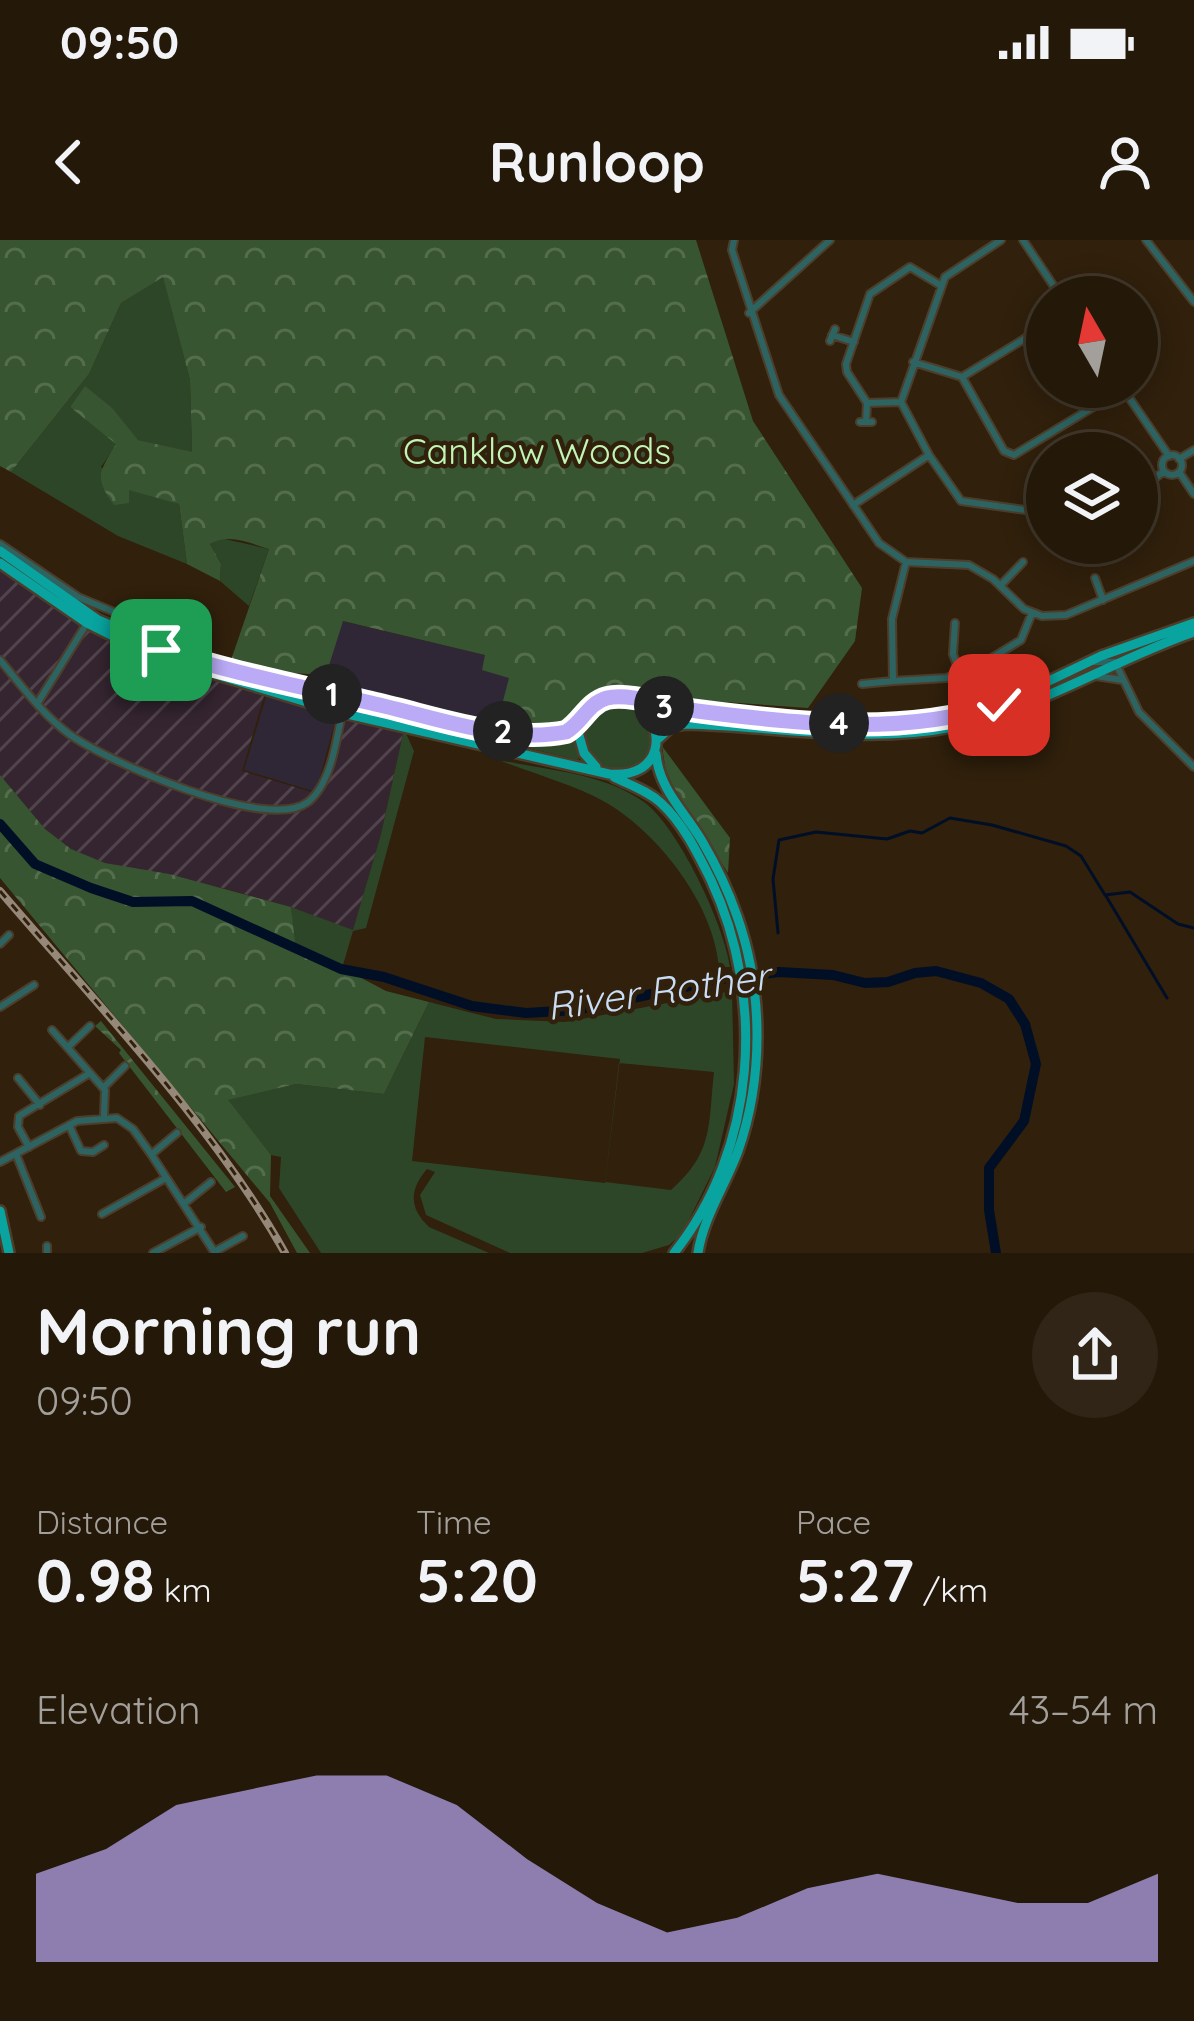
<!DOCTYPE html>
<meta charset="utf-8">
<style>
body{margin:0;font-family:Quicksand,sans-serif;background:#302517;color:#f1f3f6;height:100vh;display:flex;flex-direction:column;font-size:45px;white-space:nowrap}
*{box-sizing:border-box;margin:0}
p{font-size:39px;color:#a3a09c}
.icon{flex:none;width:66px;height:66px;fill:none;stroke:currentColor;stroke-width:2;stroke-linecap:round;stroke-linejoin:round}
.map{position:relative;height:1013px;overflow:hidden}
.sheet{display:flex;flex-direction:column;background:#241809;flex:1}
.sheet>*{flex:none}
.needle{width:78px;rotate:351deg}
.tools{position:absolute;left:1026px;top:36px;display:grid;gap:24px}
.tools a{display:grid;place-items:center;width:132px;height:132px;border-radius:50%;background:#241809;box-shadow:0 6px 30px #0003,0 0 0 3px #41372a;font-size:60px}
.pin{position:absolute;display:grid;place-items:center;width:102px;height:102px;color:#fff;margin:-51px;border-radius:24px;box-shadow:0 6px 18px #0006}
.km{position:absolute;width:60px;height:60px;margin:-30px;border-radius:50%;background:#222;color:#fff;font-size:33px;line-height:60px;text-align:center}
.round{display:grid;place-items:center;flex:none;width:126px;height:126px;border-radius:63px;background:#302517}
.headline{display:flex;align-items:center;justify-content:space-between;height:204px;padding:0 36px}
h1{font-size:66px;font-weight:700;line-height:90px}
.figures{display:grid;grid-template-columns:repeat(3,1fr);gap:18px;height:204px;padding:12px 36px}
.figures div{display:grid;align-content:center}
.figures b{font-size:60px;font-weight:700}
.figures small{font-size:33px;font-weight:400}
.figures p{font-size:33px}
.chart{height:336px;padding:24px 36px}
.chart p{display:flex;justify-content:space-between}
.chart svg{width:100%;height:216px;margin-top:12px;fill:#bbaaf6;opacity:.7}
.status{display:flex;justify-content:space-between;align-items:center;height:84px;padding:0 60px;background:#241809;direction:ltr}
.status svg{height:33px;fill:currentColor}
header{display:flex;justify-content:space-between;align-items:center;height:156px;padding:0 36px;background:#241809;font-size:54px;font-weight:700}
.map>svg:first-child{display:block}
.commercial{fill:#302736}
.industrial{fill:url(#industrial-furrows)}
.green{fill:#2d4627;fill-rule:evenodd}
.forest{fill:url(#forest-crowns)}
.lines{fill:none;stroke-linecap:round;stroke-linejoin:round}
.stream{stroke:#000f26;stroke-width:3}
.river{stroke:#000f26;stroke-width:10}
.minor-casing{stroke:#4d3e2b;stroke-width:10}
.major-casing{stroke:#4d3e2b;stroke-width:14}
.minor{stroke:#2d6462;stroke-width:6}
.major{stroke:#09a4a0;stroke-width:9}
.rail-casing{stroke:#958878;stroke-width:8}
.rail{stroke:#30200c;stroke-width:3;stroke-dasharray:9;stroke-linecap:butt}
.route-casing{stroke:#fff;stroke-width:24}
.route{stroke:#bbaaf6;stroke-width:15}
.labels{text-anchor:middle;stroke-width:9;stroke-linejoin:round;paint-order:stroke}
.park-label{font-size:36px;fill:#c1f5b5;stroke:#30200c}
.water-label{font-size:39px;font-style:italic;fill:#c9ddf5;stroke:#30200c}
</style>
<div class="status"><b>09:50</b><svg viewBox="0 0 49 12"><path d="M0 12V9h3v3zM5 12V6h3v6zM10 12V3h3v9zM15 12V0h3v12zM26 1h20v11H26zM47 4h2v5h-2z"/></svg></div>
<header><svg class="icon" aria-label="back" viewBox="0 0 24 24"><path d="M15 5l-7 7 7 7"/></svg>Runloop<svg class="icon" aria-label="person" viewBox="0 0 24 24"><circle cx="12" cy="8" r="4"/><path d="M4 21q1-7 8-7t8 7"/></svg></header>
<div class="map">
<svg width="1194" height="1013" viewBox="0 0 1194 1013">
<defs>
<pattern id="industrial-furrows" width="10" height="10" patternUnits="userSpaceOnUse" patternTransform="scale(3)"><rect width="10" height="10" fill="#352530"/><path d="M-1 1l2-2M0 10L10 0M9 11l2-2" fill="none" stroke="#52444d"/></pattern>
<pattern id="forest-crowns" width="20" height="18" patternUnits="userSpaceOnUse" patternTransform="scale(3)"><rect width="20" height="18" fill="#375530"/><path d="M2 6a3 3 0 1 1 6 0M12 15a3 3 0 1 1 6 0" fill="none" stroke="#546d4d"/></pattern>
</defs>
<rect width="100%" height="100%" fill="#30200c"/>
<path class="commercial" d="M 342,381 L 485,415 L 510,437 L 497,484 L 385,454 L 343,452 L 316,552 L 244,530 L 266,457 L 316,471 Z"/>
<path class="industrial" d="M 0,328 L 70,377 L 146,420 L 264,456 L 242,531 L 318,554 L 344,478 L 404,489 L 381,594 L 353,691 L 291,667 L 219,647 L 105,623 L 71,609 L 45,589 L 0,535 Z"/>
<path class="green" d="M 163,36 L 190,140 L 192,213 L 138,200 L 85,147 L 70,167 L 117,204 L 101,227 L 128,250 L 141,250 L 179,264 L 187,324 L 118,296 L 11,232 L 89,134 L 121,63 Z
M 220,298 L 269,309 L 249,366 L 220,341 L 221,324 L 210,304 Z
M584 495a34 34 0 1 1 68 0a34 34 0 1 1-68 0Z
M 446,485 C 485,493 535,507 574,493 L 579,520 L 446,489 Z
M 404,489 L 414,511 L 366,688 L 353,691 L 343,725 L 294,703 L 291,667 L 353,690 L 381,594 Z
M 499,520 C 545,530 604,533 644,562 C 678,587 724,684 730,727 L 719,727 C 714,665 659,593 605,562 C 573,544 533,534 499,520 Z
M 732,751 L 734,844 L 715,927 L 682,994 L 669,1005 L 642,1013 L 510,1013 L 426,975 L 420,955 L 435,932 L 427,929 C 409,950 409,968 429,987 L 489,1013 L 321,1013 L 279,948 L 281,917 L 271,915 L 227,860 L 296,844 L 384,854 L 429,762 L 496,779 L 565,782 ZM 425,797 L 620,819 L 605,943 L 412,921 ZM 619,823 L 714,832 C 708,886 714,912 671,950 L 605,942 Z"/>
<path class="forest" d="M 0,0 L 696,0 L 753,181 L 862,348 L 855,401 L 808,468 L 669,458 L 621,446 L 585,459 L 561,485 L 497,484 L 509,438 L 482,430 L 485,415 L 343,381 L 326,435 L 275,432 L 230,423 L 269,309 C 249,303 229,293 210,304 L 221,324 L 220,341 L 187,324 L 179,264 L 129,250 L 129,263 L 114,265 C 93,237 100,231 116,204 L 70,167 L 85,146 L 112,168 L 138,200 L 192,212 L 190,140 L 163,37 L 121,63 L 89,134 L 11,232 L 0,226 Z
M 662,506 L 730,598 L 728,633 L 667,539 Z
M 0,535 L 45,589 L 71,609 L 105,623 L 169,634 L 291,667 L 295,703 L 386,751 L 429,762 L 384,854 L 296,844 L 228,860 L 271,915 L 270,956 L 310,1013 L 297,1013 L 270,963 L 0,638 Z
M 101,781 L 235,947 L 226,952 L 119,813 L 121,810 L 95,786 Z"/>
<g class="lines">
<path class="stream" d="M 1106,656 L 1167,758
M 778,693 L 773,639 L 779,600 L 816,592 L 887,599 L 910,591 L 922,593 L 950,578 L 992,585 L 1066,606 L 1081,616 L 1105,655 L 1130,652 L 1178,684 L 1194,688"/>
<path class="river" d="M 0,584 L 35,624 L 91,648 L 133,662 L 192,661 L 341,729 L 384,737 L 472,766 L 526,773 L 576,770 L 722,739 L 779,732 L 833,735 L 865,743 L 888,742 L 915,733 L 936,731 L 981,743 L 1009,759 L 1025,784 L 1036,824 L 1024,881 L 989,928 L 989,970 L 996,1013"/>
<defs>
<path id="minor" d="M 734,0 L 732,10 L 779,155 L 879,303 L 906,322 L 969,325 L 993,339 L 1024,369 L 1042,376 L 1066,375 L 1194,321
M 1023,0 L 1061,57
M 1146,0 L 1194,62
M 749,73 L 830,0
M 832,95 L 854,102
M 830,101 L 835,89
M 913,122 L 962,137 L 1047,85
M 962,137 L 1004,211 L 1014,215 L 1123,149
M 1124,150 L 1169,216
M 901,162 L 867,163 L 847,132 L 846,124 L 870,54 L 910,27 L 940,45
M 901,162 L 929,215 L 961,261 L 1047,273
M 901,162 L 945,37 L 1001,0
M 860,182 L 872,182
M 866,182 L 867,163
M1162 225a10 10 0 1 1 20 0a10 10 0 1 1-20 0Z
M 1179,219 L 1194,210
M 1179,232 L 1194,254
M 1137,252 L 1163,232
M 853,265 L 929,215
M 0,304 L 78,357 L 136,381 L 190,410
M 906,322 L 892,379 L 893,441 L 946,438 L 977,427 L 1021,400 L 1032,373
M 1095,338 L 1103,360
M 1000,346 L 1023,322
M 955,383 L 953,414 L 960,434
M 0,420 C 21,445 42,474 69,494 C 108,522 267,593 308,562 C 332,543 337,496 343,468 L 335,455
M 1092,422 L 1115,422 L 1139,472 L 1194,527
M 1096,436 L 1122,440
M 862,444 L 893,441
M 37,464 L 87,383
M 0,704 L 9,695
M 0,767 L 34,745
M 52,790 L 105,850 L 104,875
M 68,807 L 90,786
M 18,838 L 40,865
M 103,848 L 125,826
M 69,885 L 81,911 L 93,912 L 104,905
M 29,907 L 18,887 L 19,876 L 90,833
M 16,914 L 41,977
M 152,914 L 177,893
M 0,922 L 77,881 L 117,878 L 133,889 L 151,914 L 215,1013
M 186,962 L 211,942
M 102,974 L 166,938
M 47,1006 L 47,1013
M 214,1012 L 243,996
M 153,1013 L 201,987"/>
<path id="major" d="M 0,311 L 98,380 L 191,419 L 488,489 L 559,494 L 581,482
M 0,323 L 87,383 L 149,414 L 343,473 L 609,534 C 661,539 670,491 636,459
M 659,498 L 672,486 L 686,484 C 774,486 866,504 953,487 C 1038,469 1113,420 1194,392
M 656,514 C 659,549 685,572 702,601 C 716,625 728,650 737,676 C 763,750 764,837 738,911 C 726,944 703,978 698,1013
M 596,527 L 584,513 L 578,492 L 587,470 L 609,457 L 719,474 L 804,481 L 906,484 L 945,480 L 999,465 L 1101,416 L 1194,383
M 614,537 C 630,545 648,551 661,563 C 683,583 698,614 711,640 C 766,758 757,909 674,1013
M 0,971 L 9,1013"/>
</defs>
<use href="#minor" class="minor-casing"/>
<use href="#major" class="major-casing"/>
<use href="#minor" class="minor"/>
<use href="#major" class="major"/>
<defs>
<path id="rail" d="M 0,651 C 96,763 214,886 285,1013"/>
</defs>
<use href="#rail" class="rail-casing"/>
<use href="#rail" class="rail"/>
</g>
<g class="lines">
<defs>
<path id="route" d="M 161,410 C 231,433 304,447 375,464 C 434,477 505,504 566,492 C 582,483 588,463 607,458 C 629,452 673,468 697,471 C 797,484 902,496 999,465"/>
</defs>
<use href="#route" class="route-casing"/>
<use href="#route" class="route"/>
</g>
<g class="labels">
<g class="park-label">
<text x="537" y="224">Canklow Woods</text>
</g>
<g class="water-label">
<text transform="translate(658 751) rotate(-8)" y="14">River Rother</text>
</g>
</g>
</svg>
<div class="tools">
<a><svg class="needle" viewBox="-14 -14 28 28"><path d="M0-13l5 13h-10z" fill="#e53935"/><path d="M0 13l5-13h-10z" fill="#a3a09c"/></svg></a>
<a><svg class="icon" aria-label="layers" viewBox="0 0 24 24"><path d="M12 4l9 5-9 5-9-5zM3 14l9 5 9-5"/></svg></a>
</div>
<div class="pin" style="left:161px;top:410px;background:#1e9e55"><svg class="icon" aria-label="arrive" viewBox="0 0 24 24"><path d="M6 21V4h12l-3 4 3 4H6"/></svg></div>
<div class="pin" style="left:999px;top:465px;background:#d93025"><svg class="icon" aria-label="check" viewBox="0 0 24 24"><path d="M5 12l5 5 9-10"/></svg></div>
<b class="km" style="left:332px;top:454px">1</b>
<b class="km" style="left:503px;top:491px">2</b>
<b class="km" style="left:664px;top:466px">3</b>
<b class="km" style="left:839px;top:483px">4</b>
</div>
<section class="sheet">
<div class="headline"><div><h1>Morning run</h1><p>09:50</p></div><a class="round"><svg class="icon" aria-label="share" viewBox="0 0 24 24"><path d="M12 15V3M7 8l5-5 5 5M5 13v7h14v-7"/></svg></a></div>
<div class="figures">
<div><p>Distance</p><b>0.98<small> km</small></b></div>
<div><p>Time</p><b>5:20</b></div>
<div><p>Pace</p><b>5:27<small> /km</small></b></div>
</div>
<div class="chart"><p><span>Elevation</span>43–54 m</p>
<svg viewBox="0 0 160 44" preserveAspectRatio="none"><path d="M0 44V26L10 21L20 12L30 9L40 6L50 6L60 12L70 23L80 32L90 38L100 35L110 29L120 26L130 29L140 32L150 32L160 26V44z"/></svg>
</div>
</section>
